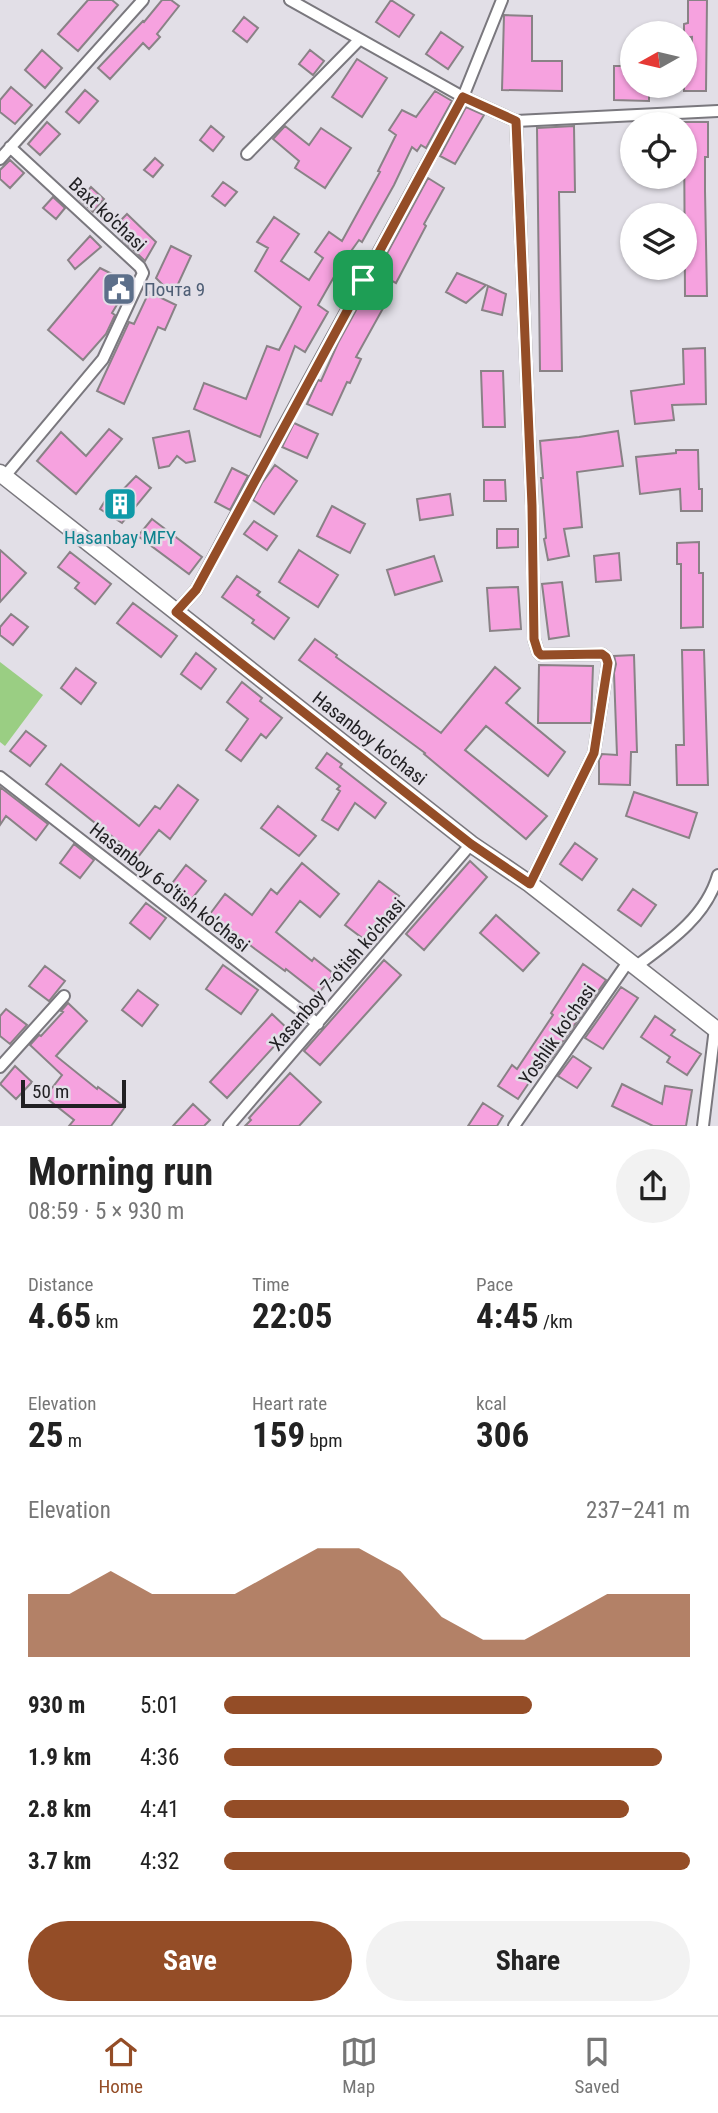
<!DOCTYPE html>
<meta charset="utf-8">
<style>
body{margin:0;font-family:"Roboto Condensed",sans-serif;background:#f2f2f2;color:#222;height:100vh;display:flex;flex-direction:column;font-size:26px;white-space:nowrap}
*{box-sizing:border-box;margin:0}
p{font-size:23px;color:#767676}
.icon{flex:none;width:38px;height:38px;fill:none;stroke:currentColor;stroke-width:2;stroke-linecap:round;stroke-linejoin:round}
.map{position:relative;height:1126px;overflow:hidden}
.drawer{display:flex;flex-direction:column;background:#fff;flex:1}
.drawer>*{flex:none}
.needle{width:46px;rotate:262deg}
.fabs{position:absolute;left:620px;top:21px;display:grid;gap:14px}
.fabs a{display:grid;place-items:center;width:77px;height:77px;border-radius:50%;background:#fff;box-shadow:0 2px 5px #0004;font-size:35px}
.scale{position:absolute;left:21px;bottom:18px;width:105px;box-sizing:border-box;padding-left:7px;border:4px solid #212023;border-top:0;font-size:19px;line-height:24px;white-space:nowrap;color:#212023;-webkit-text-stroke:5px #e2dfe7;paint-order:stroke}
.pin{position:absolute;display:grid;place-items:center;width:60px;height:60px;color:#fff;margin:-30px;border-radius:14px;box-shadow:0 4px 10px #0006}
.round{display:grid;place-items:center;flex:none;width:74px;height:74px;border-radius:37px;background:#f2f2f2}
.summary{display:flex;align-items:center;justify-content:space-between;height:119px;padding:0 28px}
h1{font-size:38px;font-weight:700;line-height:52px}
.figures{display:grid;grid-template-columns:repeat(3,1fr);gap:10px;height:119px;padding:7px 28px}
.figures div{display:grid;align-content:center}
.figures b{font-size:35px;font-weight:700}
.figures small{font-size:19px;font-weight:400}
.figures p{font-size:19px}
.chart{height:196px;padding:14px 28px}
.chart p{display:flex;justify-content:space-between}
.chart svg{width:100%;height:126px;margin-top:7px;fill:#944d27;opacity:.7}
.action{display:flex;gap:14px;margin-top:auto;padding:14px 28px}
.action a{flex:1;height:80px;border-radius:42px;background:#944d27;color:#fff;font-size:28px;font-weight:700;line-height:80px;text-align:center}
.action a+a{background:#f2f2f2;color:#222}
ul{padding:0 28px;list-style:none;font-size:23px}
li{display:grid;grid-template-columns:112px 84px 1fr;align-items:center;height:52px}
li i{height:18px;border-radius:9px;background:#944d27}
.tabs{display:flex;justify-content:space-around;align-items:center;height:98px;border-top:2px solid #e0e0e0;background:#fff;font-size:19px;color:#767676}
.tabs a{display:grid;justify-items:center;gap:4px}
.tabs .on{color:#944d27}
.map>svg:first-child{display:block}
.green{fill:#9ace83}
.building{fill:#f6a2df;stroke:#898286;stroke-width:2}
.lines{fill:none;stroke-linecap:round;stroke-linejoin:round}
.street-casing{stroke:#7a787e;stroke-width:14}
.secondary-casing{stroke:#7a787e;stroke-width:19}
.street{stroke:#fff;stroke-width:10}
.secondary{stroke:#fff;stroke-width:16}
.route-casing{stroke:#fff;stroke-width:14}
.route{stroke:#944d27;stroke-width:9}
.labels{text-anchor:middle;stroke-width:5;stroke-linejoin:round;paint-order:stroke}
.street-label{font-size:19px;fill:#212023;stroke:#e2dfe7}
.service-label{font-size:19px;fill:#4e5e75;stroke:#e2dfe7;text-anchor:start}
.culture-label{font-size:19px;fill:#0d838f;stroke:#e2dfe7}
</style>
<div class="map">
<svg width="718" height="1126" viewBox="0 0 718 1126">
<rect width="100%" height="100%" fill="#e2dfe7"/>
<path class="green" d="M 0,662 L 43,695 L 5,746 L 0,742 Z"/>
<path class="building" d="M 88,0 L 112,0 L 118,5 L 78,51 L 58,34 Z
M 162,0 L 171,0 L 179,6 L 157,34 L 160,37 L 149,49 L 143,43 L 110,79 L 98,68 L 143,21 L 144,22 Z
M 391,0 L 414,15 L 399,37 L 376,22 Z
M 688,0 L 707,0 L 706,91 L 684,91 L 684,66 L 691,66 L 692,37 L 684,38 L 684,24 L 688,23 Z
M 504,15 L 532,16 L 532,61 L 562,61 L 562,91 L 502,90 Z
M 244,17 L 258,28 L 247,42 L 233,31 Z
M 441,32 L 463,47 L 448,69 L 426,54 Z
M 42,50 L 62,68 L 45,88 L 25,70 Z
M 310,50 L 324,61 L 313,75 L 299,64 Z
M 357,59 L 387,78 L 362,117 L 332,97 Z
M 614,66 L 632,66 L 632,86 L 649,86 L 649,101 L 614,100 Z
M 11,87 L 32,105 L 15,124 L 0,112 L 0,100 Z
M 85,90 L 98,101 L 79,123 L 66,112 Z
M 435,91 L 452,101 L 426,148 L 421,145 L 417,151 L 412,147 L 394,185 L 362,242 L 359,240 L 339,268 L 318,305 L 328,312 L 305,352 L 295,346 L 260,437 L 194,409 L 204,383 L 246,399 L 267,346 L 279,350 L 301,307 L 255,271 L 268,248 L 257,242 L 274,217 L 299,234 L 281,261 L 309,280 L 323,258 L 315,252 L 329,232 L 342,241 L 380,172 L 378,171 L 396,135 L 389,130 L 402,110 L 416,117 Z
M 466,107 L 484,115 L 455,164 L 440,156 Z
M 47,122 L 60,134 L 40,155 L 28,144 Z
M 684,122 L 708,122 L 708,157 L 705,157 L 705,191 L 707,296 L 685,296 Z
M 211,126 L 224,137 L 213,151 L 200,140 Z
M 285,126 L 309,145 L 321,128 L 351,148 L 325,188 L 295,168 L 299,161 L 273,139 Z
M 574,126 L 575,192 L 559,192 L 562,371 L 540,371 L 537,128 Z
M 155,158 L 163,165 L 153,177 L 144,170 Z
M 10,160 L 24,173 L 10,188 L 0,179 L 0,170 Z
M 428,178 L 444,188 L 424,224 L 426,226 L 396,283 L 377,272 Z
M 223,182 L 237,192 L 225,206 L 212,196 Z
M 91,187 L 104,199 L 93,212 L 80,200 Z
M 53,197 L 65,208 L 56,219 L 43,208 Z
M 127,214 L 156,242 L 145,261 L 123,240 L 128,233 L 118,223 Z
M 90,236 L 101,247 L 75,269 L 68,260 Z
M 171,246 L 191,256 L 173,295 L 156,278 Z
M 100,268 L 130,283 L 112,313 L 115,315 L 106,334 L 83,360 L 48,330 Z
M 457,273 L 486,285 L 466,303 L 446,292 Z
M 488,286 L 506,294 L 502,315 L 482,310 Z
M 149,292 L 176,305 L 165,330 L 158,327 L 124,404 L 97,391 L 129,322 L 134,324 Z
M 366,292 L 386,303 L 356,357 L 361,359 L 350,383 L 347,382 L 332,415 L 307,404 L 318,380 L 321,381 L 338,343 Z
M 705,348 L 706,404 L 672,405 L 674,420 L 635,424 L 631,391 L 684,384 L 683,349 Z
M 481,371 L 503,371 L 505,427 L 483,427 Z
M 294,423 L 318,434 L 307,458 L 282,447 Z
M 109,429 L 122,439 L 76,494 L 37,461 L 61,432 L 86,456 Z
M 189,431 L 195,461 L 186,463 L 177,456 L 169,466 L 159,468 L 153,438 Z
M 618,431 L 623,466 L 577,472 L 582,527 L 564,529 L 569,556 L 548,560 L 544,539 L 546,538 L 541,478 L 543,478 L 540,441 L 579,437 Z
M 676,450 L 698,450 L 699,489 L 702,489 L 702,511 L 681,511 L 680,489 L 640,494 L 636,457 L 676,453 Z
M 275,465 L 297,481 L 274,514 L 253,500 L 262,483 Z
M 232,468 L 248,476 L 230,510 L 215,502 Z
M 136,476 L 151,488 L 122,523 L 100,509 L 108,496 L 114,499 Z
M 484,480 L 505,480 L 506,501 L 484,501 Z
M 450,494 L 453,515 L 420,520 L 417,499 Z
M 332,506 L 365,524 L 350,553 L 317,536 Z
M 152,519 L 202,557 L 189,574 L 138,536 Z
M 254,521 L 277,536 L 267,550 L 244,534 Z
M 497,529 L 518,529 L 518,547 L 497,548 Z
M 699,542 L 699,573 L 703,573 L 703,627 L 681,628 L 681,564 L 677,564 L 677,543 Z
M 0,550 L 26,573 L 0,602 Z
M 299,550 L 338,575 L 318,607 L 279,582 Z
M 70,552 L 111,584 L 95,604 L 75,588 L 79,583 L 58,567 Z
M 619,553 L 621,580 L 596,582 L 594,556 Z
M 434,556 L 442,581 L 395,595 L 387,570 Z
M 237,576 L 260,592 L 257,595 L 289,618 L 274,639 L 252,623 L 254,620 L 222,597 Z
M 562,582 L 569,636 L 549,639 L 542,584 Z
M 518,587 L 521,629 L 490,631 L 487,588 Z
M 133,603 L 177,636 L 161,657 L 117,623 Z
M 11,614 L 28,627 L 13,645 L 0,635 L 0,627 Z
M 315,639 L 337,655 L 336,657 L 441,733 L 495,667 L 520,688 L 506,703 L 565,752 L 548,776 L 486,726 L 465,750 L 547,816 L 526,839 L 424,754 L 425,753 L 299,660 Z
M 682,650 L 704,650 L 708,785 L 677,785 L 676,745 L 684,745 Z
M 196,653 L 216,669 L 201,689 L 181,674 Z
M 634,655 L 637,752 L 631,752 L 630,785 L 599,784 L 599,760 L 602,754 L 617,755 L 614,673 L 616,664 L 614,656 Z
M 539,665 L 593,666 L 591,723 L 538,723 Z
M 76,668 L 96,683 L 81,704 L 61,688 Z
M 242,682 L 262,698 L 260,701 L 282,718 L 266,738 L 261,734 L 241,761 L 226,750 L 248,719 L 227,702 Z
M 26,731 L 46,746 L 30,766 L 10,751 Z
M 327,753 L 342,764 L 340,767 L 386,803 L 375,818 L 355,803 L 338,830 L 322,820 L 340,791 L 337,789 L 340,786 L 316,768 Z
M 61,764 L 139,826 L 155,806 L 160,809 L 178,785 L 198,800 L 170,839 L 159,830 L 138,857 L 46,784 Z
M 0,787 L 48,824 L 36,840 L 6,816 L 0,825 Z
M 634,792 L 697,813 L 689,838 L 626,816 Z
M 278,806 L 316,836 L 299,856 L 261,828 Z
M 575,843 L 597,859 L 582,880 L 560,864 Z
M 74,844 L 94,860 L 80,878 L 60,863 Z
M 470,861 L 487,877 L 424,950 L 406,934 Z
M 302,863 L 339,894 L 320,917 L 300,901 L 276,932 L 312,961 L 314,958 L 334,974 L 318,994 L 286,969 L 285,971 L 255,949 L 210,914 L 225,894 L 252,915 L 271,889 L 277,894 Z
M 186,865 L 206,881 L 190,901 L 170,886 Z
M 379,881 L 399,896 L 365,940 L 345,925 Z
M 633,889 L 656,905 L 641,926 L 618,910 Z
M 146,903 L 166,918 L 150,939 L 130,923 Z
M 496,915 L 539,953 L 523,971 L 480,933 Z
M 384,960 L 401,975 L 320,1065 L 304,1051 Z
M 583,964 L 606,980 L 545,1067 L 541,1065 L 518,1099 L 498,1086 L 512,1065 L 517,1069 L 553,1015 L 551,1013 Z
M 223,965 L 258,990 L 241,1014 L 206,989 Z
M 45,966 L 65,981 L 49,1001 L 29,986 Z
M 621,987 L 638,998 L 603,1049 L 585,1038 Z
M 138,990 L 158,1005 L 142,1026 L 122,1010 Z
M 68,1003 L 87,1021 L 56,1056 L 97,1089 L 98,1087 L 125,1107 L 111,1126 L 69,1126 L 74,1120 L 45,1097 L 62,1075 L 30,1045 L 39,1035 L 41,1036 L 63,1012 L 61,1011 Z
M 6,1009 L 27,1025 L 10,1044 L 0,1036 L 0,1016 Z
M 272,1014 L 289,1030 L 227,1098 L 210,1082 Z
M 655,1016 L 675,1030 L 671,1035 L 701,1054 L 687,1075 L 667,1062 L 670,1057 L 641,1037 Z
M 573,1056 L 591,1068 L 577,1088 L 558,1076 Z
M 15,1066 L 32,1082 L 16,1099 L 0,1084 Z
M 290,1073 L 321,1102 L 299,1126 L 245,1126 L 251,1120 L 249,1118 Z
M 622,1084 L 662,1104 L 665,1086 L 692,1090 L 686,1126 L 653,1126 L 612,1106 Z
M 483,1103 L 503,1116 L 497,1126 L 468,1126 Z
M 193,1104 L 210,1120 L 204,1126 L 173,1126 Z"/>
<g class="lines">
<defs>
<path id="street" d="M 290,0 L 463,97 L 516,121 L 718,111
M 516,121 L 532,506 L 534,639 L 538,652 L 541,655 L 602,654 L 606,657 L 608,663 L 594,753 L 530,884
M 247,154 L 359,40
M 0,159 L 143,0
M 5,476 L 103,359 L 143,273 L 140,267 L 10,147
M 176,612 L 196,590 L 263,464 L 463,97 L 502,0
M 0,777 L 318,1024
M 635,967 C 669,942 706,917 718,875
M 0,1067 L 64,996
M 229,1126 L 471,844
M 514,1126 L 628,962
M 703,1126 L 715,1028"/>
<path id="secondary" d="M 0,473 L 471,844 L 530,884 L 718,1031"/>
</defs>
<use href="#street" class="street-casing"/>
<use href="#secondary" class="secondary-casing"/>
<use href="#street" class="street"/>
<use href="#secondary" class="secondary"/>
</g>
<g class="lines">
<defs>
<path id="route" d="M 463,97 L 516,121 L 532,506 L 534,639 L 538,652 L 541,655 L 602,654 L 606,657 L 608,663 L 594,753 L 530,884 L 471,844 L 176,612 L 196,590 Z"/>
</defs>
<use href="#route" class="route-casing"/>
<use href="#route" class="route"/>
</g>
<defs>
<symbol id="civic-square" viewBox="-11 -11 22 22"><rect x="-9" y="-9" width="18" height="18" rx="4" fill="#5c6f8a" stroke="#e2dfe7"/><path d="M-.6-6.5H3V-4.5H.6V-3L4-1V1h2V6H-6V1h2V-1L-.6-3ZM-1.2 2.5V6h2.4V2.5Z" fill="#fff"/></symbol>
<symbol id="building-square" viewBox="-11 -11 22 22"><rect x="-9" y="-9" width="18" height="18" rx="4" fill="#0f9aa8" stroke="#e2dfe7"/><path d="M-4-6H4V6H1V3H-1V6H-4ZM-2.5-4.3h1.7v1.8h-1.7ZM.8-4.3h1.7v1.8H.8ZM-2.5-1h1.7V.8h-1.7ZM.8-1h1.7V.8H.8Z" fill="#fff"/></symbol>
</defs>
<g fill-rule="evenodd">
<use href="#civic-square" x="100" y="270" width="38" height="38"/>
<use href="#building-square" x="101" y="485" width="38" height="38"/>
</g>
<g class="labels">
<g class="street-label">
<text transform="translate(108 214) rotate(43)" y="7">Baxt ko'chasi</text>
<text transform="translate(370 738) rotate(38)" y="7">Hasanboy ko'chasi</text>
<text transform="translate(170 887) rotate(38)" y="7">Hasanboy 6-o'tish ko'chasi</text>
<text transform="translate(337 974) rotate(-49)" y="7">Xasanboy 7-o'tish ko'chasi</text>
<text transform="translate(557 1034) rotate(-55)" y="7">Yoshlik ko'chasi</text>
</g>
<g class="service-label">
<text x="144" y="296">Почта 9</text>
</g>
<g class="culture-label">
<text x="120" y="544">Hasanbay MFY</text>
</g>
</g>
</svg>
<div class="fabs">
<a><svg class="needle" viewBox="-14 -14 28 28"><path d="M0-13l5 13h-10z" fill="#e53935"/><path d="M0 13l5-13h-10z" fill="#767676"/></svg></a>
<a><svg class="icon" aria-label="locate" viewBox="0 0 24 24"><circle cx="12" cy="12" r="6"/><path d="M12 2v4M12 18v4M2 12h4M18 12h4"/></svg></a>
<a><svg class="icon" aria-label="layers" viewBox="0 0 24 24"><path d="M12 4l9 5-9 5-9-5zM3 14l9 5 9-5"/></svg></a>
</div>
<div class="scale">50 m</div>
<div class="pin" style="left:363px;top:280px;background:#1e9e55"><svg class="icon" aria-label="arrive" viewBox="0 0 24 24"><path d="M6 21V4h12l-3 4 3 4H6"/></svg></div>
</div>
<section class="drawer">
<div class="summary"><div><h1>Morning run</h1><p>08:59 · 5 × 930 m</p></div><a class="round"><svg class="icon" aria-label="share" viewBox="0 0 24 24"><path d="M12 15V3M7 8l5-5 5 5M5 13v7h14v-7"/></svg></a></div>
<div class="figures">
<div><p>Distance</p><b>4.65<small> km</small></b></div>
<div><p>Time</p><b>22:05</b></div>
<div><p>Pace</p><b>4:45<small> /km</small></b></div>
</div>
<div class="figures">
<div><p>Elevation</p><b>25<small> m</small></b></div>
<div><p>Heart rate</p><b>159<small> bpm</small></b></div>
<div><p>kcal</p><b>306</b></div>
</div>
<div class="chart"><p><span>Elevation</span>237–241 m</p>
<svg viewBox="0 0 160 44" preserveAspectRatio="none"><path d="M0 44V22L10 22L20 14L30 22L40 22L50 22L60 14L70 6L80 6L90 14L100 30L110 38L120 38L130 30L140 22L150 22L160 22V44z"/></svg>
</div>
<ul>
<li><b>930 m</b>5:01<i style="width:66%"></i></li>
<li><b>1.9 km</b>4:36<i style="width:94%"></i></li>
<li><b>2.8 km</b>4:41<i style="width:87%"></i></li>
<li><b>3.7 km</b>4:32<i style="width:100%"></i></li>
</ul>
<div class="action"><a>Save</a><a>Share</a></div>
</section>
<nav class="tabs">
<a class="on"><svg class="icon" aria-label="home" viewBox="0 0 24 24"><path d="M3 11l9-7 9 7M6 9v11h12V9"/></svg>Home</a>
<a><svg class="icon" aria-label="map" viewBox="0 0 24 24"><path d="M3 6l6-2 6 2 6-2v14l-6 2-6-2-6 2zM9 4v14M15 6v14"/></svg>Map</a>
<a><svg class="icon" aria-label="saved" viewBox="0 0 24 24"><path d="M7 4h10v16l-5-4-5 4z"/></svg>Saved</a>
</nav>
